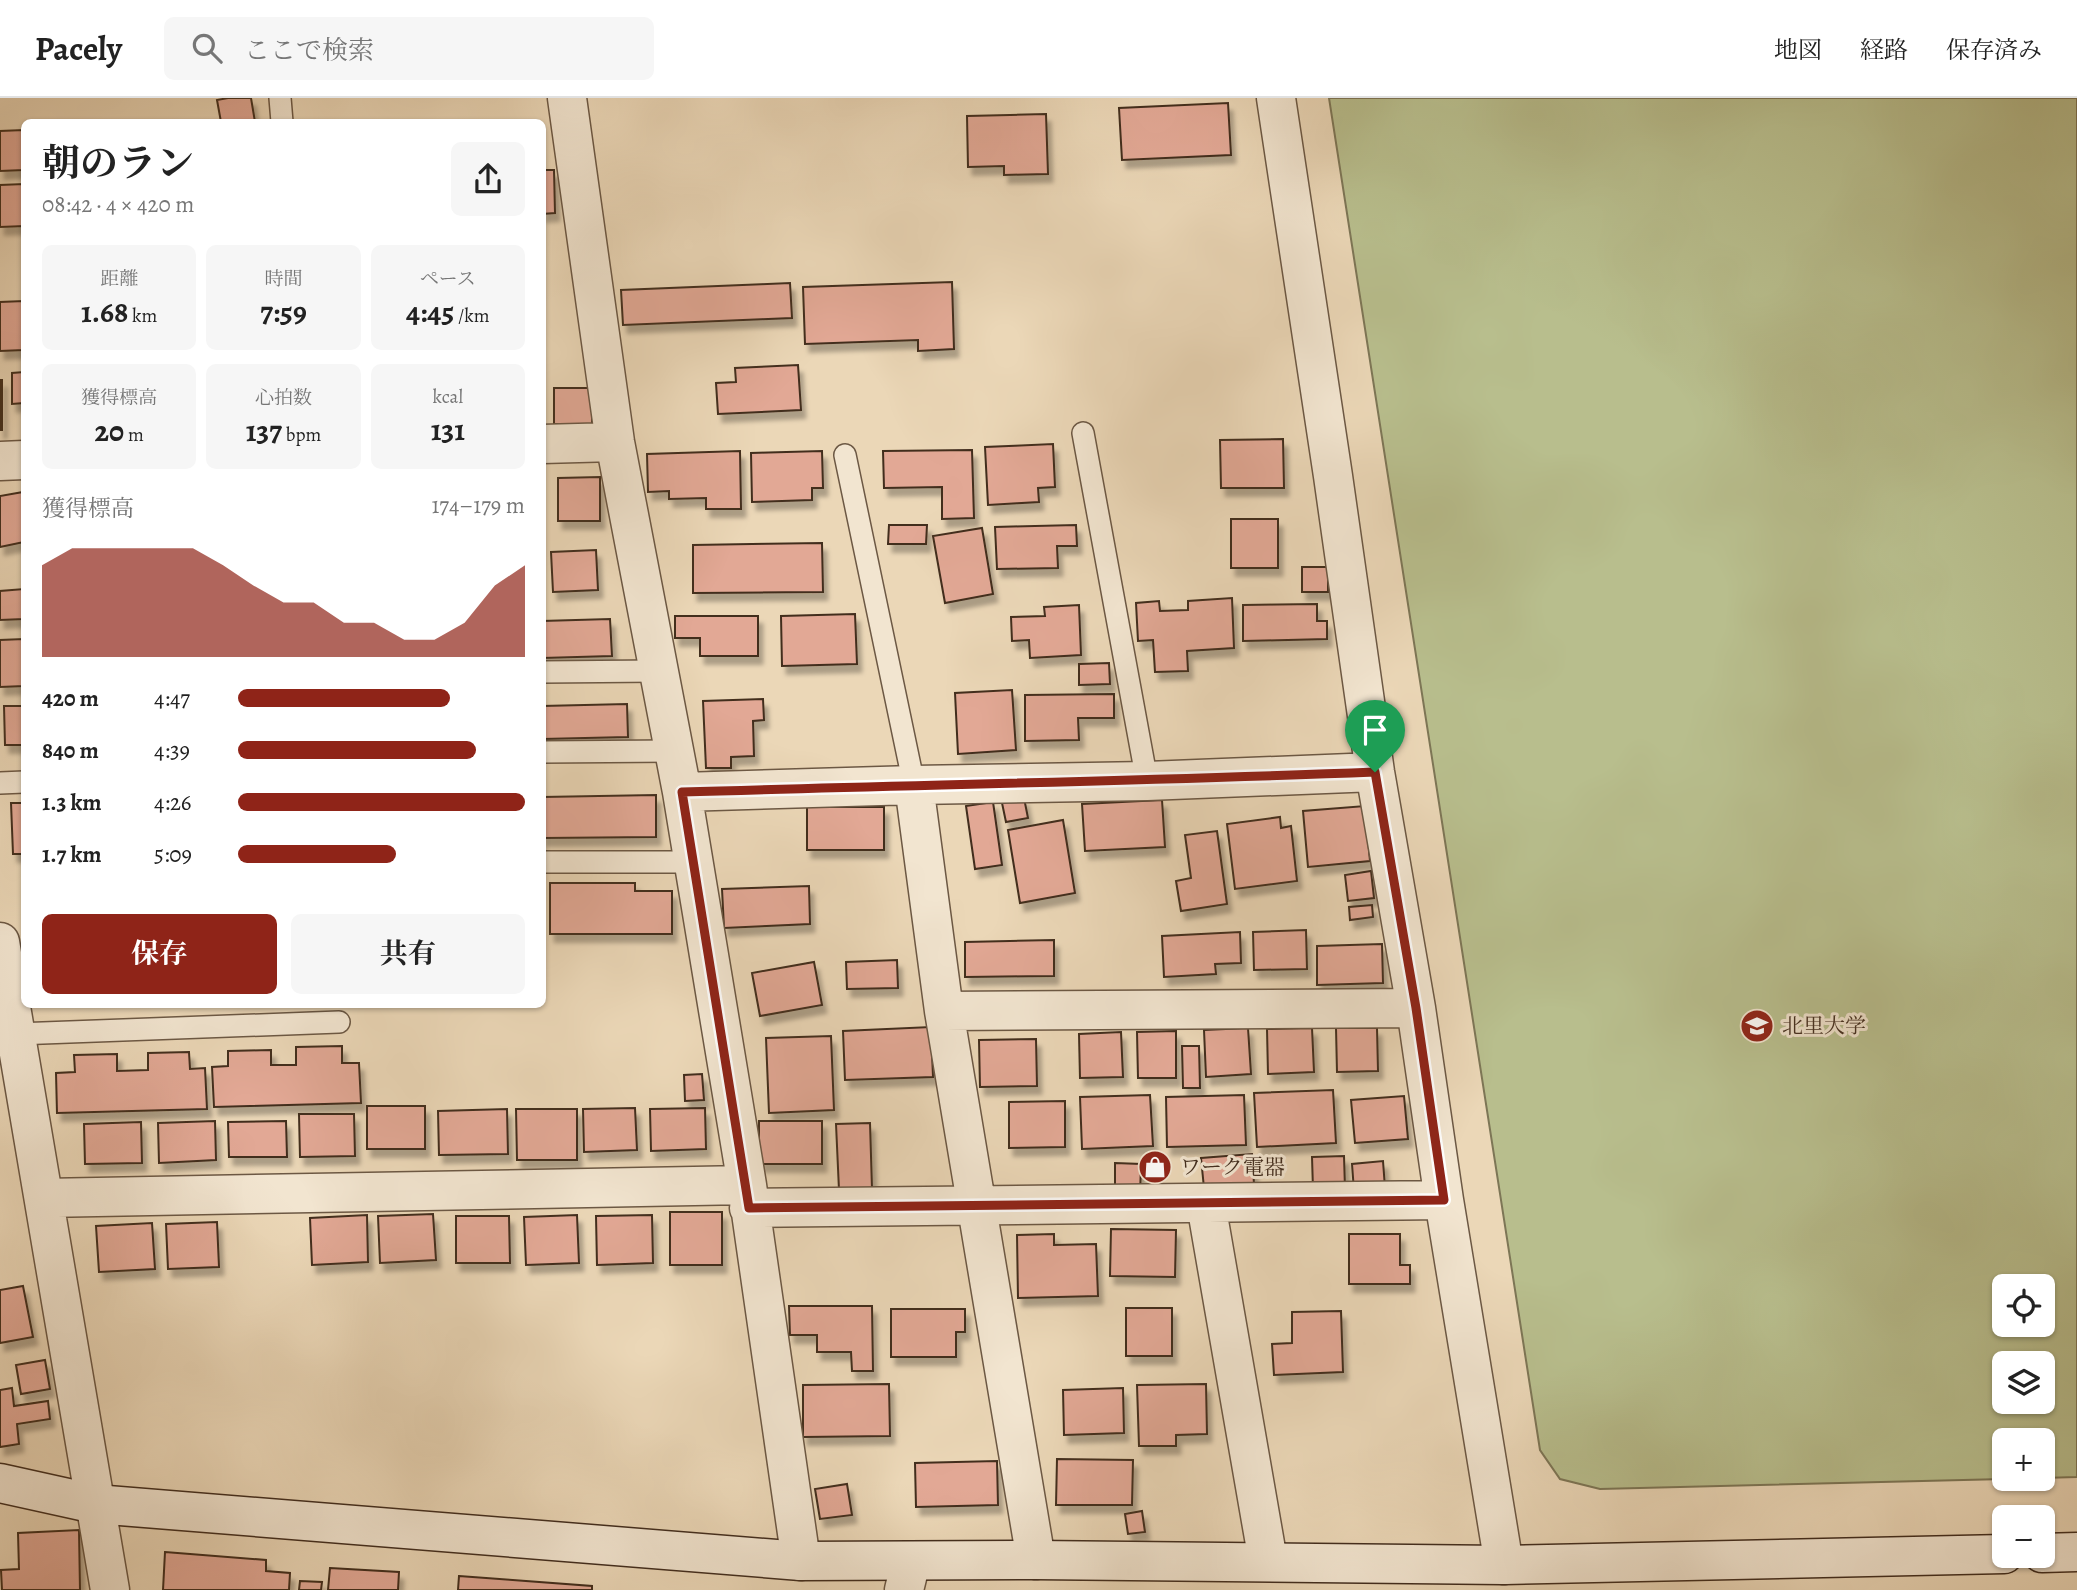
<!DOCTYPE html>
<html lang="ja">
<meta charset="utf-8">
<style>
body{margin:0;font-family:Alegreya,"Noto Serif JP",serif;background:#f6f6f6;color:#222;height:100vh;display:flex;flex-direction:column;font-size:26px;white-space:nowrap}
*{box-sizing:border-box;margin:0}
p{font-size:23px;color:#767676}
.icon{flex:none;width:38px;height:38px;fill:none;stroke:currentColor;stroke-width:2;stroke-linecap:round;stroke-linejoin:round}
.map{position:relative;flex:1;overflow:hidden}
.sheet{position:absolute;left:21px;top:21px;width:525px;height:889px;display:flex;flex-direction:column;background:#fff;border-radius:10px;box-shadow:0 2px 5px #0004}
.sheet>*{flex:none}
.tools{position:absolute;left:1992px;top:1176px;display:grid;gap:14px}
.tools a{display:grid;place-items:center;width:63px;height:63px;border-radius:10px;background:#fff;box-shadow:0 2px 5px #0004;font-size:35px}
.pin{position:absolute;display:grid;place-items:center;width:60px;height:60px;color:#fff;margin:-72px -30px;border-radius:50% 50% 50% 0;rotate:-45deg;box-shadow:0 0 7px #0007}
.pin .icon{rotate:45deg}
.round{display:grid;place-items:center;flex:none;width:74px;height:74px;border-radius:10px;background:#f6f6f6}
.summary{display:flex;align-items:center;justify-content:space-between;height:119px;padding:0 21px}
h1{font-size:38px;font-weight:700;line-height:52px}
.stats{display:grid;grid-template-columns:repeat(3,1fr);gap:10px;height:119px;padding:7px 21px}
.stats div{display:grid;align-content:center;border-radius:10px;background:#f6f6f6;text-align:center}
.stats b{font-size:30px;font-weight:700}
.stats small{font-size:19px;font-weight:400}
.stats p{font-size:19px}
.chart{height:196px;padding:14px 21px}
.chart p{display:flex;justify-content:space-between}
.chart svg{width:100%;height:126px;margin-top:7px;fill:#8f2418;opacity:.7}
.cta{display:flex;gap:14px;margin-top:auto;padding:14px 21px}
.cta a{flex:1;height:80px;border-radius:10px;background:#8f2418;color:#fff;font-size:28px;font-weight:700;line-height:80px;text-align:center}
.cta a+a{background:#f6f6f6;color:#222}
ul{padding:0 21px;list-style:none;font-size:23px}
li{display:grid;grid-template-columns:112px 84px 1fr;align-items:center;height:52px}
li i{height:18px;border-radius:9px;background:#8f2418}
header{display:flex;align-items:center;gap:42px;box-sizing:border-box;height:98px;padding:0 35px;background:#fff;border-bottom:2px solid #e0e0e0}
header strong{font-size:33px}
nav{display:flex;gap:38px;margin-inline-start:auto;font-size:24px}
.search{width:490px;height:63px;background:#f6f6f6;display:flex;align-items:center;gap:18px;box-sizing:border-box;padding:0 24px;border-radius:10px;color:#767676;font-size:26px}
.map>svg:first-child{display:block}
.green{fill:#b8be8d;stroke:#7d7656;stroke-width:2;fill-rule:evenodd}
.building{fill:#e2a895;stroke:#422d1e;stroke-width:2;filter:url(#shadow)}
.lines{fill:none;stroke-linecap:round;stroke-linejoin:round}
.lane-casing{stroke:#6c5844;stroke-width:24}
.street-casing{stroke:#6c5844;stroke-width:41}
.secondary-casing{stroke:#422d1e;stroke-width:41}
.lane{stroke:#f2e5d0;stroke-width:21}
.street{stroke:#f2e5d0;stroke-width:38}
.secondary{stroke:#f2e5d0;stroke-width:38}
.route-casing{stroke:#fff;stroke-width:14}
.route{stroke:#8f2418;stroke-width:9}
.labels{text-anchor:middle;stroke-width:6;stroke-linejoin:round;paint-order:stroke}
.poi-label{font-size:21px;fill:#422d1e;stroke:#f2e5d0;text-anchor:start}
</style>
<header>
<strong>Pacely</strong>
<div class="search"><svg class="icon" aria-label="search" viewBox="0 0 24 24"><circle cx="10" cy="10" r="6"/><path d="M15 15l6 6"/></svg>ここで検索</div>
<nav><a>地図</a><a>経路</a><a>保存済み</a></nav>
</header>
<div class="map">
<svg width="2077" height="1492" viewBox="0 0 2077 1492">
<defs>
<filter id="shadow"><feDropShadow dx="4.5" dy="8" stdDeviation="2" flood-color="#0004"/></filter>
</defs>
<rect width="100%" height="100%" fill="#ebd7b7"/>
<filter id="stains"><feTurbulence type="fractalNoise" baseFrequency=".00286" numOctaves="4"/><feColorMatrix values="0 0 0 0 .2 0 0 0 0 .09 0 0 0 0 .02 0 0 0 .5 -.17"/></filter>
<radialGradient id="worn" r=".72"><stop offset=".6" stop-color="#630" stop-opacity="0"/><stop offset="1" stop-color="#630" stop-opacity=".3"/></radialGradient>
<path class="green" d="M 1329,0 L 2077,0 L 2077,1379 L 2042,1380 L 2042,1342 L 2004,1342 L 2004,1381 L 1600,1391 L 1560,1381 L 1540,1352 ZM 2004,1188 L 2042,1188 L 2042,1227 L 2004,1227 ZM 2004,1265 L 2042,1265 L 2042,1304 L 2004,1304 Z"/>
<path class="building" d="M 228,0 L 251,0 L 255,24 L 221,24 L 217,2 Z
M 1228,5 L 1231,57 L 1122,62 L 1119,10 Z
M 1046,16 L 1048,76 L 1004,77 L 1004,68 L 968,69 L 967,18 Z
M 24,32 L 24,72 L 0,73 L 0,33 Z
M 542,72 L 554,72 L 555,115 L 542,116 Z
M 24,86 L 24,130 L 24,128 L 0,129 L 0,87 Z
M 952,184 L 954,251 L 918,253 L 918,242 L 805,246 L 803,189 Z
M 790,185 L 792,220 L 623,227 L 621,192 Z
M 24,203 L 24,252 L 0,253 L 0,204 Z
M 798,267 L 801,312 L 718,316 L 716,285 L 736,284 L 735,270 Z
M 24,274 L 24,305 L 12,306 L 12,275 Z
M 0,282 L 2,282 L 2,332 L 0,332 Z
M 554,290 L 592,290 L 592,326 L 554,326 Z
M 1283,341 L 1284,390 L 1221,390 L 1220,342 Z
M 1053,346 L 1055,389 L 1038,390 L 1039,404 L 988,407 L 985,349 Z
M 972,352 L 974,420 L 942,421 L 942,389 L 884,390 L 883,353 Z
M 740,353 L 741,411 L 706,411 L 706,400 L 669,401 L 669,393 L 648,394 L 647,356 Z
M 822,353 L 823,390 L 812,390 L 812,402 L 752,404 L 751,355 Z
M 600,379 L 600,423 L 558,423 L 558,380 Z
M 23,394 L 24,444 L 0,449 L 0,398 Z
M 1231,421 L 1278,421 L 1278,470 L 1231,470 Z
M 889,427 L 927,427 L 926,446 L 888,446 Z
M 1076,427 L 1077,448 L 1057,448 L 1058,470 L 997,471 L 995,429 Z
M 982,430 L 993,496 L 945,505 L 933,438 Z
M 822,445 L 823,494 L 693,495 L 693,447 Z
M 596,452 L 598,492 L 553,494 L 551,454 Z
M 1302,469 L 1328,469 L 1328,494 L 1302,494 Z
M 24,491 L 24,521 L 0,522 L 0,493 Z
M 1232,500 L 1234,550 L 1187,553 L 1188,573 L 1155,574 L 1153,542 L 1138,543 L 1136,505 L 1159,503 L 1160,513 L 1188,512 L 1188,503 Z
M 1317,506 L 1317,523 L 1327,523 L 1327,541 L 1243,543 L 1243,507 Z
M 1079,507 L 1081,557 L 1030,560 L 1029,542 L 1012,543 L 1011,519 L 1045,518 L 1044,509 Z
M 855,516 L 857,566 L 782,568 L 781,518 Z
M 675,518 L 758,518 L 758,558 L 700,558 L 700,540 L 675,540 Z
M 610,521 L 612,558 L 542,560 L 542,523 Z
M 24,541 L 24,588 L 0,589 L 0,542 Z
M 1109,565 L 1110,586 L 1079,587 L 1079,566 Z
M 1012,592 L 1016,652 L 958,656 L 955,595 Z
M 1114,596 L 1114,620 L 1078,620 L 1079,642 L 1025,643 L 1025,597 Z
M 763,601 L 764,622 L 753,623 L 754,658 L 731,659 L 731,670 L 706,670 L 703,603 Z
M 627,606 L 628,639 L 542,641 L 542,608 Z
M 4,608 L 24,608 L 24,647 L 5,647 Z
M 656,697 L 656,739 L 542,740 L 542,699 Z
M 1024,700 L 1028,720 L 1006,724 L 1002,705 Z
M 1162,702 L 1165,749 L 1085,753 L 1082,706 Z
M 993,704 L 1002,767 L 975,771 L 966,708 Z
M 11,705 L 24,705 L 24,756 L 13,756 Z
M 1365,708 L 1370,763 L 1308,769 L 1303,713 Z
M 807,709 L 884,709 L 884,752 L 807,752 Z
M 1280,719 L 1281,730 L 1291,728 L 1297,783 L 1235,791 L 1227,726 Z
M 1063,722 L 1075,795 L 1020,805 L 1008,732 Z
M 1217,733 L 1227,806 L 1181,813 L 1176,783 L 1191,780 L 1185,737 Z
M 1371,773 L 1374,800 L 1348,803 L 1345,777 Z
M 550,785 L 635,785 L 635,793 L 672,793 L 672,836 L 550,836 Z
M 809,788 L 810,826 L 724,830 L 722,791 Z
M 1372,807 L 1373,819 L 1350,822 L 1349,809 Z
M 1306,832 L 1307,871 L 1254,872 L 1253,834 Z
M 1240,834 L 1241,865 L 1215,866 L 1216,876 L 1164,879 L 1162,838 Z
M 1054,842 L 1054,878 L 965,879 L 965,844 Z
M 1382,846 L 1383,885 L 1317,887 L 1317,848 Z
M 897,862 L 898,890 L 847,891 L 846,864 Z
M 814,864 L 822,907 L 760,918 L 752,875 Z
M 931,929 L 933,979 L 845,982 L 843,933 Z
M 1248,930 L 1251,976 L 1206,979 L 1204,932 Z
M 1312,930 L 1314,974 L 1268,976 L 1267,931 Z
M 1336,930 L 1377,930 L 1378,973 L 1337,974 Z
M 1176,933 L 1176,980 L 1138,980 L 1137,934 Z
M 1121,934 L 1123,979 L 1080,980 L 1079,936 Z
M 831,938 L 834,1012 L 769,1015 L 766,940 Z
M 1036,941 L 1037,988 L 980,989 L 979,942 Z
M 342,948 L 342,965 L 359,965 L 361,1005 L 214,1009 L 212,969 L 228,968 L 228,953 L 271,952 L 271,967 L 296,967 L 296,949 Z
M 1182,948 L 1199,948 L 1200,990 L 1183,990 Z
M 189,954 L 190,971 L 205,970 L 207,1011 L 57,1015 L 56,975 L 75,974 L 74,957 L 117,956 L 117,973 L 148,972 L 148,955 Z
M 702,976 L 704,1002 L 685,1003 L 684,977 Z
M 1333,992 L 1336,1045 L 1257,1049 L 1254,995 Z
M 1150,997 L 1153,1048 L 1082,1051 L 1080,999 Z
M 1244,997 L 1246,1047 L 1167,1049 L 1166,999 Z
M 1404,998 L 1408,1041 L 1355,1045 L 1351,1002 Z
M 1065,1003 L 1065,1049 L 1009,1050 L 1009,1004 Z
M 367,1008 L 425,1008 L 425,1051 L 367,1051 Z
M 635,1010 L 637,1052 L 584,1054 L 583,1011 Z
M 705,1010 L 706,1051 L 651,1053 L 650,1011 Z
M 507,1011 L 508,1056 L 439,1057 L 438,1013 Z
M 516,1011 L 577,1011 L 577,1062 L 517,1062 Z
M 299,1016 L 354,1016 L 355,1058 L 300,1059 Z
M 215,1023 L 216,1062 L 159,1065 L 158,1025 Z
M 286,1023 L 287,1059 L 229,1059 L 228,1024 Z
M 759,1023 L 822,1023 L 822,1066 L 759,1066 Z
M 141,1024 L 142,1065 L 85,1066 L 84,1026 Z
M 870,1025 L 872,1091 L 839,1092 L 836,1026 Z
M 1252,1056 L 1254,1086 L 1204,1090 L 1201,1060 Z
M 1344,1058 L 1345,1091 L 1313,1091 L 1312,1059 Z
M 1383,1063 L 1385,1090 L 1354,1093 L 1352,1066 Z
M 1115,1065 L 1141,1066 L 1140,1097 L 1115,1096 Z
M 670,1114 L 722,1114 L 722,1167 L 670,1167 Z
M 433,1116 L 436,1162 L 380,1165 L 378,1118 Z
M 367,1117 L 368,1164 L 312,1167 L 310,1120 Z
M 577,1117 L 579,1165 L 526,1167 L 524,1119 Z
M 652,1117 L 653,1165 L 597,1167 L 596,1118 Z
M 456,1118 L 509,1118 L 510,1165 L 456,1165 Z
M 217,1124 L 219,1169 L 168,1171 L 166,1126 Z
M 152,1125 L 155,1171 L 99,1174 L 96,1128 Z
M 1111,1131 L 1176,1132 L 1175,1179 L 1110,1178 Z
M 1054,1136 L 1054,1147 L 1096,1146 L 1098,1198 L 1018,1200 L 1017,1137 Z
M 1349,1136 L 1400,1136 L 1400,1167 L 1410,1167 L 1410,1186 L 1349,1186 Z
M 23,1188 L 33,1239 L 0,1245 L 0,1192 Z
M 789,1208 L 872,1208 L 873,1273 L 852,1273 L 851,1254 L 817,1254 L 817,1237 L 790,1237 Z
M 1126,1210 L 1172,1210 L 1172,1258 L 1126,1258 Z
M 891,1211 L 965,1211 L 965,1234 L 956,1234 L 956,1259 L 891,1259 Z
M 1341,1213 L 1343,1274 L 1274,1277 L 1272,1246 L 1292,1245 L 1292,1214 Z
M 45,1262 L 50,1291 L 21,1296 L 16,1267 Z
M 889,1286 L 890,1338 L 803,1339 L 803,1287 Z
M 1206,1286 L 1207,1336 L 1176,1337 L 1176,1348 L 1139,1348 L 1137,1287 Z
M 12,1290 L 14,1308 L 48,1303 L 50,1321 L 17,1326 L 19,1346 L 0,1349 L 0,1292 Z
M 1123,1290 L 1124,1335 L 1064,1337 L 1063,1292 Z
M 1057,1361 L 1133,1362 L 1132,1407 L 1056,1407 Z
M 997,1363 L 998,1407 L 916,1409 L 915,1365 Z
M 847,1386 L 852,1417 L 820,1421 L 815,1391 Z
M 1142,1413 L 1145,1434 L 1128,1436 L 1125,1416 Z
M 79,1432 L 80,1492 L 2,1492 L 1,1472 L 19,1471 L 18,1435 Z
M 165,1454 L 266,1462 L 266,1473 L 290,1475 L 289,1492 L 163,1492 Z
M 330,1470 L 399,1474 L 398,1492 L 328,1492 Z
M 459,1478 L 592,1488 L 592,1492 L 458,1492 Z
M 300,1483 L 322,1484 L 321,1492 L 299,1492 Z"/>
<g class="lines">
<defs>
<path id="lane" d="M 280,0 L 282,24
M 1083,335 L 1147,683
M 845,357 L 914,687
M 542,574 L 658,573
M 542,654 L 673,653
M 0,685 L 24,684
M 542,764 L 693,764
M 16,936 L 339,924"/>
<path id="street" d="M 567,0 L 615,344 L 682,694 L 747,1087 L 801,1463
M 1276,0 L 1333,378 L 1375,674 L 1416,910 L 1444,1102 L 1504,1467
M 542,346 L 615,344
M 0,363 L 24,362
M 914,687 L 944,913 L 1036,1462
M 682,694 L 914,687 L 1147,683 L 1375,674
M 0,844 L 110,1492
M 944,913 L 1416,910
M 44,1100 L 747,1087
M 1206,1106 L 1268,1463
M 749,1110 L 1444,1102
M 904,1492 L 911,1463"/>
<path id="secondary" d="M 0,1385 L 95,1406 L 801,1463 L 1036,1462 L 1504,1467 L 2004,1456
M 2042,1455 L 2077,1454"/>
</defs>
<use href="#lane" class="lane-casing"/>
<use href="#street" class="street-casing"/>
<use href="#secondary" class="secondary-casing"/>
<use href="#lane" class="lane"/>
<use href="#street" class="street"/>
<use href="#secondary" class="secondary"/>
</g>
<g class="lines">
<defs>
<path id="route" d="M 1375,674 L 1416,910 L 1444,1102 L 749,1110 L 682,694 C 913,687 1144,683 1375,674 Z"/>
</defs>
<use href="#route" class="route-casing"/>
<use href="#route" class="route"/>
</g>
<defs>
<symbol id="university-disc" viewBox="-11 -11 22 22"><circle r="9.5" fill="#8f2418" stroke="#f2e5d0"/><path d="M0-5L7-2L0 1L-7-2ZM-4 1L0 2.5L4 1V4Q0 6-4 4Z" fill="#fff"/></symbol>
<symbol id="shop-disc" viewBox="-11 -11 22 22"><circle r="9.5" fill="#8f2418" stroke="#f2e5d0"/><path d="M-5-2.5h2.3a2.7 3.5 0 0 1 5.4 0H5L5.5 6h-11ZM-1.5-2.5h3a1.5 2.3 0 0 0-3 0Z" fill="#fff"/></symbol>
</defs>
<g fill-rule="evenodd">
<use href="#university-disc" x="1738" y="909" width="38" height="38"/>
<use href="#shop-disc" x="1136" y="1050" width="38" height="38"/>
</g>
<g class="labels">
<g class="poi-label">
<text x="1782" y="935">北里大学</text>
<text x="1180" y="1076">ワーク電器</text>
</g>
</g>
<rect width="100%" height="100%" filter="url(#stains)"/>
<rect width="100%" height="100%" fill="url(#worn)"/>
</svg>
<div class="tools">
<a><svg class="icon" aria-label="locate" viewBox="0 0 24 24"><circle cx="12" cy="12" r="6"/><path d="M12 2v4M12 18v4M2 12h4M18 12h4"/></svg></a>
<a><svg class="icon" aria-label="layers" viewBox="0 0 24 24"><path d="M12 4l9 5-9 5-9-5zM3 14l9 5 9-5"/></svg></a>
<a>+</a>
<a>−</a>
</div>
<div class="pin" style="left:1375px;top:674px;background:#1e9e55"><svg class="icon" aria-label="arrive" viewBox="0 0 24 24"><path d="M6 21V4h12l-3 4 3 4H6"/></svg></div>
<section class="sheet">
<div class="summary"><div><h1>朝のラン</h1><p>08:42 · 4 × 420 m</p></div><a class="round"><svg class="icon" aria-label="share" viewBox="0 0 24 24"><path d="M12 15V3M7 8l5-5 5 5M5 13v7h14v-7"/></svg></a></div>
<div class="stats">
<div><p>距離</p><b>1.68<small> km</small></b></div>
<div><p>時間</p><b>7:59</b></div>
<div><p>ペース</p><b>4:45<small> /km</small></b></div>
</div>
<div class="stats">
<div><p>獲得標高</p><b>20<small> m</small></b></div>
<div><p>心拍数</p><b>137<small> bpm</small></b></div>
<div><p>kcal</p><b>131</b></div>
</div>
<div class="chart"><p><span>獲得標高</span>174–179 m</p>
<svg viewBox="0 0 160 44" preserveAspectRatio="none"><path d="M0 44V12L10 6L20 6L30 6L40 6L50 6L60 12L70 19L80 25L90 25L100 32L110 32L120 38L130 38L140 32L150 19L160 12V44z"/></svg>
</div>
<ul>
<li><b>420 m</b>4:47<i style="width:74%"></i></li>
<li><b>840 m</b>4:39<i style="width:83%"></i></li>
<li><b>1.3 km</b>4:26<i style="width:100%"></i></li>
<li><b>1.7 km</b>5:09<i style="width:55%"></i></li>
</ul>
<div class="cta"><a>保存</a><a>共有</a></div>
</section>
</div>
